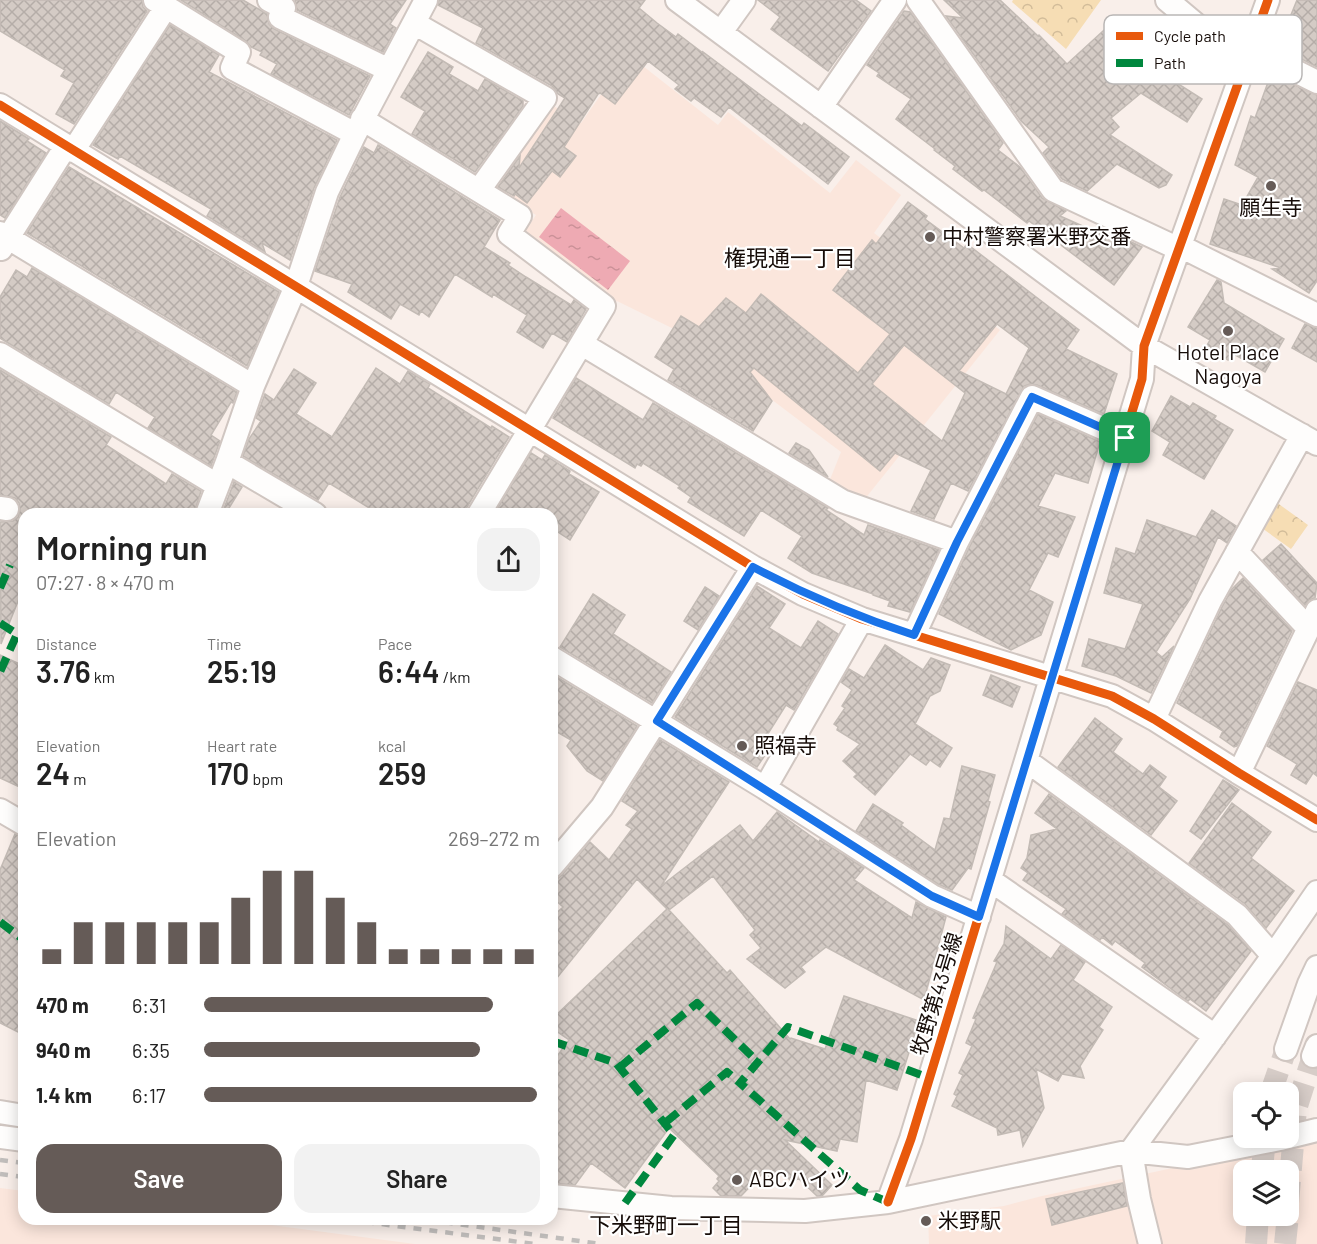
<!DOCTYPE html>
<meta charset="utf-8">
<style>
body{margin:0;font-family:Barlow,"Noto Sans JP",sans-serif;background:#f2f2f2;color:#222;height:100vh;display:flex;flex-direction:column;font-size:22px;white-space:nowrap}
*{box-sizing:border-box;margin:0}
p{font-size:20px;color:#767676}
.icon{flex:none;width:33px;height:33px;fill:none;stroke:currentColor;stroke-width:2;stroke-linecap:round;stroke-linejoin:round}
.map{position:relative;flex:1;overflow:hidden}
.sheet{position:absolute;left:18px;top:508px;width:540px;height:717px;display:flex;flex-direction:column;background:#fff;border-radius:18px;box-shadow:0 3px 15px #0003}
.sheet>*{flex:none}
.tools{position:absolute;left:1233px;top:1082px;display:grid;gap:12px}
.tools a{display:grid;place-items:center;width:66px;height:66px;border-radius:12px;background:#fff;box-shadow:0 3px 15px #0003;font-size:30px}
.pin{position:absolute;display:grid;place-items:center;width:51px;height:51px;color:#fff;margin:-26px;border-radius:12px;box-shadow:0 3px 9px #0006}
.round{display:grid;place-items:center;flex:none;width:63px;height:63px;border-radius:18px;background:#f2f2f2}
.overview{display:flex;align-items:center;justify-content:space-between;height:102px;padding:0 18px}
h1{font-size:33px;font-weight:600;line-height:45px}
.figures{display:grid;grid-template-columns:repeat(3,1fr);gap:9px;height:102px;padding:6px 18px}
.figures div{display:grid;align-content:center}
.figures b{font-size:30px;font-weight:600}
.figures small{font-size:16px;font-weight:400}
.figures p{font-size:16px}
.chart{height:168px;padding:12px 18px}
.chart p{display:flex;justify-content:space-between}
.chart svg{width:100%;height:108px;margin-top:6px;stroke:#655b57;stroke-width:6}
.cta{display:flex;gap:12px;margin-top:auto;padding:12px 18px}
.cta a{flex:1;height:69px;border-radius:18px;background:#655b57;color:#fff;font-size:24px;font-weight:600;line-height:69px;text-align:center}
.cta a+a{background:#f2f2f2;color:#222}
ul{padding:0 18px;list-style:none;font-size:20px}
li{display:grid;grid-template-columns:96px 72px 1fr;align-items:center;height:45px}
li i{height:15px;border-radius:8px;background:#655b57}
.map>svg:first-child{display:block}
.built{fill:#fbe6dc;fill-rule:evenodd}
.park{fill:url(#park-crowns)}
.water{fill:url(#water-ripples)}
.building{fill:url(#building-cross-hatch);stroke:#c3bbb5;stroke-width:1.5;fill-rule:evenodd}
.lines{fill:none;stroke-linecap:round;stroke-linejoin:round}
.minor-tunnel{stroke:#d7cdc8;stroke-width:22;stroke-dasharray:22 11;stroke-linecap:butt}
.minor-casing{stroke:#d0c6c1;stroke-width:26}
.minor{stroke:#fefdfc;stroke-width:22}
.rail{stroke:#c0bdbb;stroke-width:4.5;stroke-dasharray:8 8;stroke-linecap:butt}
.quiet{stroke:#00873e;stroke-width:8;stroke-dasharray:15 8;stroke-linecap:butt}
.cycleway-casing{stroke:#fff;stroke-width:13}
.cycleway{stroke:#e8590c;stroke-width:9}
.route-casing{stroke:#fff;stroke-width:12}
.route{stroke:#1a73e8;stroke-width:8}
.poi-dot{fill:#655b57;stroke:#fff;stroke-width:2}
.labels{text-anchor:middle;stroke-width:4.5;stroke-linejoin:round;paint-order:stroke}
.poi-label{font-size:21px;fill:#160c08;stroke:#fff;text-anchor:start}
.street-label{font-size:21px;fill:#160c08;stroke:#fff}
.neighbourhood-label{font-size:22px;fill:#160c08;stroke:#fff}
.key{fill:#fff;stroke:#b9b6b5;stroke-width:1.5}
.key-label{font-size:16px;fill:#160c08}
</style>
<div class="map">
<svg width="1317" height="1244" viewBox="0 0 1317 1244">
<defs>
<pattern id="park-crowns" width="20" height="18" patternUnits="userSpaceOnUse" patternTransform="scale(1.5)"><rect width="20" height="18" fill="#f6ddb4"/><path d="M2 6a3 3 0 1 1 6 0M12 15a3 3 0 1 1 6 0" fill="none" stroke="#d2bc99"/></pattern>
<pattern id="water-ripples" width="26" height="14" patternUnits="userSpaceOnUse" patternTransform="scale(1.5)"><rect width="26" height="14" fill="#eeaab3"/><path d="M2 4q2-2 4 0t4 0M15 11q2-2 4 0t4 0" fill="none" stroke="#cb9198"/></pattern>
<pattern id="building-cross-hatch" width="8" height="8" patternUnits="userSpaceOnUse" patternTransform="scale(1.5)"><rect width="8" height="8" fill="#d4cbc5"/><path d="M0 0l8 8M0 8l8-8" fill="none" stroke="#b5ada8"/></pattern>
</defs>
<rect width="100%" height="100%" fill="#f9efea"/>
<path class="built" d="M 629,55 L 718,125 L 728,112 L 830,193 L 856,160 L 901,195 L 874,233 L 1000,330 L 864,500 L 829,482 L 841,452 L 686,335 L 617,301 L 614,305 L 524,233 L 536,215 L 492,189 L 552,105 L 581,123 Z
M 1317,1137 L 1317,1244 L 929,1244 L 928,1216 L 1004,1206 L 1042,1196 ZM 1244,1170 L 1288,1170 L 1288,1215 L 1244,1215 Z
M 0,1188 L 24,1191 L 24,1220 L 233,1220 L 415,1244 L 0,1244 Z"/>
<path class="park" d="M 1013,0 L 1101,0 L 1066,49 L 1012,2 Z
M 1276,502 L 1308,525 L 1291,549 L 1259,526 Z"/>
<path class="water" d="M 561,208 L 630,261 L 608,290 L 539,237 Z"/>
<path class="building" d="M 0,0 L 142,0 L 143,7 L 147,11 L 74,124 L 56,114 L 74,83 L 61,76 L 65,70 L 0,31 Z
M 181,0 L 243,0 L 267,14 L 269,24 L 274,29 L 370,76 L 349,115 L 271,74 L 277,64 L 260,55 L 262,52 L 251,47 L 246,41 Z
M 295,0 L 406,0 L 390,24 L 396,28 L 383,52 L 297,10 Z
M 439,0 L 645,0 L 639,8 L 657,23 L 676,37 L 678,34 L 703,53 L 703,52 L 802,126 L 804,123 L 849,157 L 828,184 L 729,107 L 721,117 L 694,98 L 691,101 L 675,89 L 679,85 L 648,61 L 615,104 L 600,93 L 598,94 L 564,147 L 576,156 L 560,177 L 552,171 L 527,203 L 515,194 L 514,196 L 498,187 L 520,156 L 519,168 L 565,98 L 558,94 L 552,86 L 476,43 L 483,28 L 438,5 Z
M 758,0 L 856,0 L 871,11 L 828,71 L 771,29 L 780,17 Z
M 944,0 L 1000,0 L 1038,36 L 1039,35 L 1067,64 L 1115,20 L 1119,25 L 1125,20 L 1141,39 L 1148,33 L 1166,54 L 1162,57 L 1169,66 L 1161,73 L 1202,99 L 1187,122 L 1141,93 L 1111,118 L 1119,127 L 1110,135 L 1172,175 L 1166,185 L 1159,188 L 1117,164 L 1087,191 L 1062,179 L 1043,153 L 1049,147 L 1021,121 L 946,16 L 963,18 Z
M 1297,0 L 1317,0 L 1317,67 L 1278,47 Z
M 904,11 L 910,12 L 1003,143 L 998,150 L 1020,167 L 1042,198 L 1066,211 L 1060,216 L 1103,235 L 1108,231 L 1142,247 L 1114,285 L 1029,221 L 1027,223 L 984,190 L 982,191 L 953,169 L 955,166 L 934,150 L 935,149 L 896,119 L 911,99 L 877,76 L 879,73 L 867,65 Z
M 170,25 L 219,55 L 209,72 L 337,140 L 314,188 L 290,260 L 262,243 L 265,252 L 207,216 L 211,209 L 120,156 L 118,159 L 93,145 Z
M 428,52 L 453,67 L 449,74 L 478,91 L 485,79 L 523,101 L 523,106 L 475,172 L 412,134 L 425,111 L 401,97 Z
M 1271,74 L 1317,95 L 1317,281 L 1309,293 L 1272,269 L 1281,268 L 1210,244 L 1224,199 L 1242,205 L 1258,177 L 1235,165 L 1251,116 L 1255,118 Z
M 0,121 L 29,139 L 27,141 L 46,153 L 5,218 L 0,215 Z
M 378,145 L 500,220 L 484,247 L 510,263 L 508,265 L 526,277 L 571,305 L 574,300 L 586,309 L 567,342 L 552,333 L 543,348 L 517,332 L 527,315 L 493,294 L 492,297 L 455,274 L 429,317 L 421,311 L 419,315 L 400,304 L 391,319 L 348,292 L 352,284 L 315,271 L 340,197 L 364,147 L 374,153 Z
M 69,167 L 279,292 L 247,366 L 27,233 Z
M 908,202 L 927,216 L 925,219 L 964,248 L 967,244 L 1079,330 L 1066,349 L 1117,374 L 1104,414 L 1037,385 L 1030,384 L 1024,386 L 968,491 L 951,483 L 934,519 L 911,511 L 931,470 L 895,453 L 880,471 L 754,368 L 750,372 L 772,401 L 753,431 L 668,380 L 674,369 L 655,357 L 681,316 L 699,327 L 726,298 L 746,313 L 761,294 L 858,373 L 890,334 L 833,290 L 872,240 L 876,244 ZM 997,324 L 1029,348 L 1006,394 L 959,371 ZM 904,345 L 965,393 L 942,441 L 872,384 Z
M 32,268 L 237,392 L 233,403 L 231,402 L 211,435 L 220,441 L 211,466 L 148,428 L 155,417 L 116,392 L 109,404 L 0,338 L 0,297 L 16,270 L 27,277 Z
M 1217,280 L 1221,282 L 1224,303 L 1284,339 L 1265,372 L 1232,353 L 1228,360 L 1206,347 L 1210,340 L 1188,327 Z
M 1305,324 L 1317,328 L 1317,362 L 1292,348 Z
M 376,368 L 400,384 L 408,371 L 430,384 L 428,388 L 491,428 L 492,426 L 509,437 L 467,507 L 466,514 L 379,514 L 329,483 L 318,500 L 243,456 L 249,439 L 261,421 L 256,418 L 265,394 L 274,400 L 294,369 L 316,383 L 296,414 L 332,437 Z
M 0,370 L 111,437 L 106,445 L 166,484 L 172,474 L 201,491 L 194,514 L 24,514 L 24,586 L 1,644 L 0,522 L 13,521 L 18,517 L 20,510 L 19,503 L 15,498 L 0,495 Z
M 576,378 L 643,420 L 653,403 L 828,508 L 826,510 L 864,535 L 868,525 L 939,550 L 910,612 L 888,606 L 890,601 L 873,595 L 873,594 L 812,573 L 788,558 L 802,536 L 761,510 L 744,536 L 688,502 L 691,497 L 678,488 L 680,486 L 643,463 L 641,466 L 637,464 L 635,468 L 553,418 Z
M 1171,396 L 1190,407 L 1193,403 L 1216,416 L 1214,419 L 1233,430 L 1204,479 L 1163,455 L 1170,442 L 1152,431 Z
M 1038,414 L 1100,442 L 1088,483 L 1055,473 L 1038,506 L 1075,517 L 1058,557 L 1048,553 L 1029,590 L 1053,602 L 1041,635 L 1011,650 L 939,614 L 969,548 Z
M 796,443 L 809,450 L 828,477 L 789,453 Z
M 531,453 L 542,460 L 545,455 L 570,471 L 569,474 L 599,492 L 570,540 L 552,528 L 552,514 L 494,514 Z
M 234,482 L 242,487 L 226,513 L 223,511 Z
M 1212,510 L 1236,526 L 1227,543 L 1218,537 L 1190,599 L 1156,652 L 1162,657 L 1174,646 L 1151,693 L 1116,676 L 1082,666 L 1089,639 L 1125,649 L 1143,604 L 1104,593 L 1116,548 L 1135,554 L 1147,520 L 1196,537 Z
M 1281,544 L 1317,583 L 1315,598 L 1309,600 L 1305,605 L 1263,560 Z
M 1243,578 L 1292,631 L 1237,746 L 1234,747 L 1220,737 L 1223,731 L 1177,703 L 1222,607 L 1232,589 Z
M 757,586 L 785,604 L 769,628 L 801,648 L 818,621 L 838,634 L 794,710 L 786,705 L 764,740 L 772,745 L 757,767 L 675,717 Z
M 705,587 L 719,596 L 698,630 L 684,621 Z
M 593,594 L 625,615 L 613,634 L 671,672 L 652,703 L 560,647 Z
M 885,645 L 923,670 L 931,658 L 950,665 L 940,691 L 930,696 L 915,724 L 952,748 L 940,767 L 930,760 L 926,765 L 910,754 L 875,795 L 854,777 L 857,774 L 843,761 L 860,744 L 837,730 L 838,727 L 834,724 L 845,708 L 842,706 L 852,690 L 841,682 L 849,669 L 864,678 Z
M 0,655 L 24,666 L 24,789 L 0,778 Z
M 552,674 L 637,726 L 603,781 L 587,771 L 567,746 L 571,740 L 552,729 Z
M 991,675 L 1020,687 L 1012,707 L 983,695 Z
M 1298,682 L 1317,690 L 1317,776 L 1313,773 L 1306,784 L 1291,775 L 1297,764 L 1267,746 Z
M 1095,718 L 1122,739 L 1113,752 L 1143,774 L 1150,765 L 1166,777 L 1159,787 L 1177,801 L 1151,835 L 1058,767 Z
M 660,740 L 729,782 L 661,886 L 740,825 L 753,841 L 777,812 L 819,842 L 820,840 L 864,868 L 854,880 L 912,918 L 916,902 L 946,917 L 924,1000 L 826,947 L 801,967 L 805,972 L 785,988 L 747,959 L 761,948 L 750,935 L 755,930 L 713,876 L 669,910 L 727,973 L 730,970 L 790,1039 L 791,1038 L 825,1049 L 844,996 L 919,1021 L 897,1090 L 866,1080 L 857,1142 L 840,1139 L 837,1151 L 785,1140 L 832,1185 L 822,1196 L 817,1196 L 798,1178 L 793,1183 L 780,1170 L 772,1179 L 764,1172 L 741,1196 L 721,1196 L 713,1188 L 719,1181 L 717,1179 L 719,1176 L 669,1128 L 625,1188 L 591,1163 L 575,1185 L 552,1183 L 552,1063 L 569,1040 L 552,1028 L 552,1019 L 667,909 L 637,879 L 552,984 L 552,917 L 563,907 L 552,897 L 552,883 L 562,875 L 590,842 L 609,860 L 632,829 L 626,825 L 638,811 L 622,801 Z
M 962,766 L 995,775 L 988,801 L 990,802 L 971,869 L 968,868 L 952,890 L 938,884 L 856,831 L 873,804 L 903,823 L 901,825 L 935,850 L 944,818 L 950,819 Z
M 1223,780 L 1239,790 L 1201,839 L 1190,831 Z
M 1049,794 L 1228,925 L 1251,951 L 1206,1011 L 1190,999 L 1188,1001 L 1182,997 L 1142,967 L 1145,963 L 1115,941 L 1112,945 L 1102,937 L 1100,940 L 1062,914 L 1066,909 L 1023,880 L 1028,873 L 1021,868 L 1027,858 L 1031,835 L 1057,829 L 1035,813 Z
M 1232,803 L 1271,832 L 1251,858 L 1294,891 L 1266,928 L 1245,904 L 1189,863 Z
M 15,834 L 24,837 L 24,1035 L 0,1023 L 0,870 Z
M 1006,926 L 1051,959 L 1061,945 L 1085,962 L 1073,980 L 1112,1007 L 1099,1027 L 1103,1030 L 1080,1066 L 1084,1078 L 1062,1074 L 1058,1081 L 1036,1069 L 1044,1108 L 1023,1146 L 1020,1130 L 998,1135 L 997,1128 L 952,1106 L 957,1096 L 954,1094 L 963,1075 L 959,1073 L 972,1046 L 966,1043 L 976,1019 L 973,1018 L 997,962 L 994,961 L 1004,944 Z
M 1123,1183 L 1127,1206 L 1052,1225 L 1046,1199 Z"/>
<g class="lines">
<path class="minor-tunnel" d="M 1271,1092 L 1286,1049
M 1262,1170 L 1265,1137
M 1288,1203 L 1296,1109 L 1313,1056
M 1256,1244 L 1258,1215
M 1285,1244 L 1288,1215"/>
<defs>
<path id="minor" d="M 155,0 L 239,52 L 232,68 L 355,134
M 269,0 L 284,8 L 280,17 L 389,70
M 677,0 L 1144,346 L 1317,444
M 918,0 L 1053,190 L 1179,249
M 1167,0 L 1243,64
M 414,23 L 545,98 L 479,190
M 721,32 L 744,0
M 1249,48 L 1317,82
M 0,105 L 753,567 L 803,594 L 862,619 L 1112,696 L 1154,719 L 1239,773 L 1317,820
M 821,107 L 895,0
M 362,119 L 520,216 L 509,234 L 604,306 L 479,514
M 73,151 L 166,7
M 0,233 L 253,386
M 1180,246 L 1317,315
M 1,249 L 66,146
M 582,344 L 842,501 L 957,542
M 0,354 L 217,485
M 227,462 L 315,514
M 0,508 L 7,509
M 207,514 L 227,462 L 253,386 L 296,286 L 327,192 L 355,134 L 426,0
M 1237,552 L 1308,628
M 914,635 L 957,542 L 1032,397 L 1125,438
M 552,658 L 765,788 L 932,896 L 979,917
M 1154,719 L 1210,601 L 1302,435
M 1027,761 L 1237,915 L 1273,956
M 1239,773 L 1317,611
M 765,788 L 862,619
M 0,810 L 24,824
M 552,866 L 602,807 L 753,567
M 990,880 L 1215,1036
M 1286,1049 L 1309,984 L 1317,967
M 1313,1056 L 1317,1046
M 0,1112 L 24,1116
M 0,1137 L 24,1140
M 552,1196 L 671,1208 L 805,1211 L 888,1202 L 1131,1151 L 1188,1157 L 1280,1139 L 1317,1130
M 888,1202 L 911,1139 L 1142,379 L 1144,346 L 1268,0
M 1150,1244 L 1139,1199 L 1131,1151 L 1273,956 L 1317,892"/>
</defs>
<use href="#minor" class="minor-casing"/>
<use href="#minor" class="minor"/>
<path class="rail" d="M 0,1160 L 24,1163
M 0,1174 L 24,1177
M 350,1220 L 535,1244
M 429,1220 L 601,1244"/>
<path class="quiet" d="M 0,588 L 10,565
M 0,623 L 17,634 L 0,672
M 0,922 L 24,940
M 552,1041 L 616,1063 L 674,1135 L 625,1203
M 620,1067 L 697,1003 L 758,1062
M 666,1122 L 727,1072 L 740,1083
M 888,1202 L 860,1190 L 740,1083 L 788,1027 L 930,1078"/>
<defs>
<path id="cycleway" d="M 0,105 L 753,567 L 803,594 L 862,619 L 1112,696 L 1154,719 L 1239,773 L 1317,820
M 888,1202 L 911,1139 L 1142,379 L 1144,346 L 1268,0"/>
</defs>
<use href="#cycleway" class="cycleway-casing"/>
<use href="#cycleway" class="cycleway"/>
</g>
<g class="lines">
<defs>
<path id="route" d="M 1032,397 L 1125,438 L 979,917 L 932,896 L 657,721 L 753,567 C 808,596 855,616 914,635 L 957,542 Z"/>
</defs>
<use href="#route" class="route-casing"/>
<use href="#route" class="route"/>
</g>
<g class="poi-dot">
<circle cx="1271" cy="186" r="6"/>
<circle cx="930" cy="237" r="6"/>
<circle cx="1228" cy="331" r="6"/>
<circle cx="742" cy="746" r="6"/>
<circle cx="737" cy="1180" r="6"/>
<circle cx="926" cy="1221" r="6"/>
</g>
<g class="labels">
<g class="poi-label">
<text x="1271" y="215" text-anchor="middle">願生寺</text>
<text x="942" y="244">中村警察署米野交番</text>
<text x="1228" y="360" text-anchor="middle">Hotel Place<tspan x="1228" dy="24">Nagoya</tspan></text>
<text x="754" y="753">照福寺</text>
<text x="749" y="1187">ABCハイツ</text>
<text x="938" y="1228">米野駅</text>
</g>
<g class="street-label">
<text transform="translate(937 994) rotate(-73)" y="7">牧野第43号線</text>
</g>
<g class="neighbourhood-label">
<text x="790" y="266">権現通一丁目</text>
<text x="666" y="1233">下米野町一丁目</text>
</g>
</g>
<rect x="1104" y="15" width="198" height="69" rx="9" class="key"/>
<rect x="1116" y="32" width="27" height="8" fill="#e8590c"/>
<rect x="1116" y="59" width="27" height="8" fill="#00873e"/>
<g class="key-label">
<text x="1154" y="42">Cycle path</text>
<text x="1154" y="69">Path</text>
</g>
</svg>
<div class="tools">
<a><svg class="icon" aria-label="locate" viewBox="0 0 24 24"><circle cx="12" cy="12" r="6"/><path d="M12 2v4M12 18v4M2 12h4M18 12h4"/></svg></a>
<a><svg class="icon" aria-label="layers" viewBox="0 0 24 24"><path d="M12 4l9 5-9 5-9-5zM3 14l9 5 9-5"/></svg></a>
</div>
<div class="pin" style="left:1125px;top:438px;background:#1e9e55"><svg class="icon" aria-label="arrive" viewBox="0 0 24 24"><path d="M6 21V4h12l-3 4 3 4H6"/></svg></div>
<section class="sheet">
<div class="overview"><div><h1>Morning run</h1><p>07:27 · 8 × 470 m</p></div><a class="round"><svg class="icon" aria-label="share" viewBox="0 0 24 24"><path d="M12 15V3M7 8l5-5 5 5M5 13v7h14v-7"/></svg></a></div>
<div class="figures">
<div><p>Distance</p><b>3.76<small> km</small></b></div>
<div><p>Time</p><b>25:19</b></div>
<div><p>Pace</p><b>6:44<small> /km</small></b></div>
</div>
<div class="figures">
<div><p>Elevation</p><b>24<small> m</small></b></div>
<div><p>Heart rate</p><b>170<small> bpm</small></b></div>
<div><p>kcal</p><b>259</b></div>
</div>
<div class="chart"><p><span>Elevation</span>269–272 m</p>
<svg viewBox="0 0 160 44" preserveAspectRatio="none"><path d="M5 44V38M15 44V27M25 44V27M35 44V27M45 44V27M55 44V27M65 44V17M75 44V6M85 44V6M95 44V17M105 44V27M115 44V38M125 44V38M135 44V38M145 44V38M155 44V38"/></svg>
</div>
<ul>
<li><b>470 m</b>6:31<i style="width:86%"></i></li>
<li><b>940 m</b>6:35<i style="width:82%"></i></li>
<li><b>1.4 km</b>6:17<i style="width:99%"></i></li>
</ul>
<div class="cta"><a>Save</a><a>Share</a></div>
</section>
</div>
